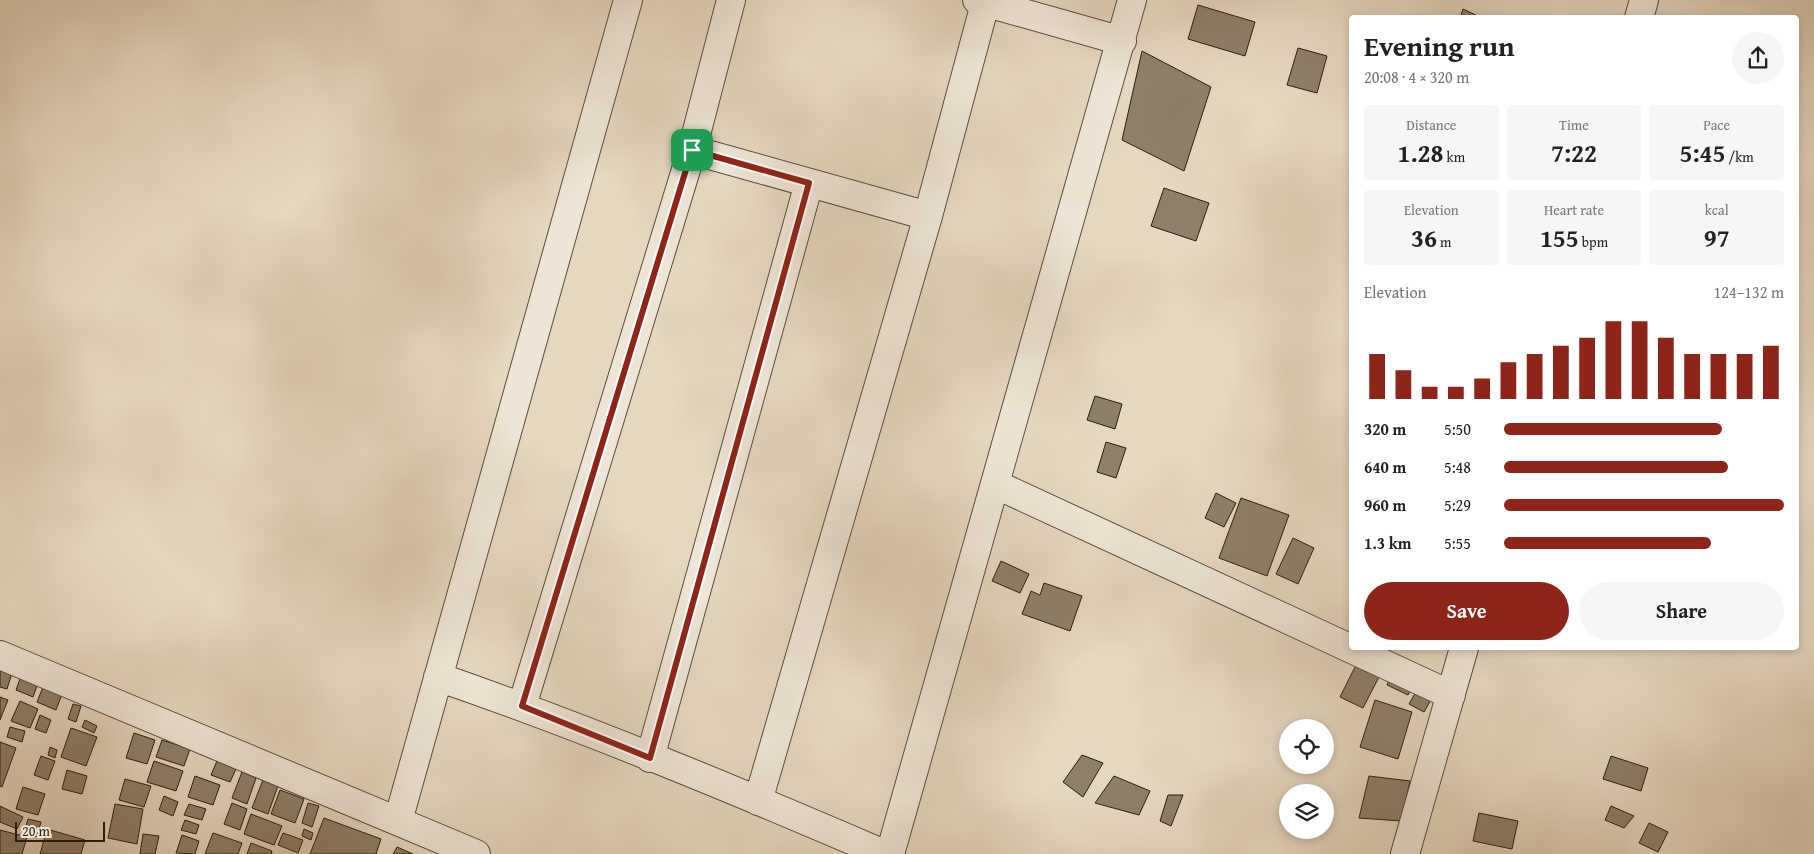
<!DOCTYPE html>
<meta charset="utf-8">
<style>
body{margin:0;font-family:"Gentium Book Plus",serif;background:#f6f6f6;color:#222;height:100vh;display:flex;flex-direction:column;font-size:19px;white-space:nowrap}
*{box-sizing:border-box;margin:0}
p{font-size:16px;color:#767676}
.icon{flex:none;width:28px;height:28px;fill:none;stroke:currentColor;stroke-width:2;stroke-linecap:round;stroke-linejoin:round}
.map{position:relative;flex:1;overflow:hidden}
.side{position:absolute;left:1349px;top:15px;width:450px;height:635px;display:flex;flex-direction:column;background:#fff;border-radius:5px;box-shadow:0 2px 8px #0003}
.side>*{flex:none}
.tools{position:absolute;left:1279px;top:719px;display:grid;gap:10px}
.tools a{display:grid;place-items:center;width:55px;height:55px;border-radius:50%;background:#fff;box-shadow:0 2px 8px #0003;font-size:25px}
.scale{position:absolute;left:15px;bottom:12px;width:90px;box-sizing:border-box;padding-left:5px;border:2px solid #2d1f0e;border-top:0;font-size:14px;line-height:18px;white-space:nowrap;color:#2d1f0e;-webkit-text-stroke:4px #eee5d6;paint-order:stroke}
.pin{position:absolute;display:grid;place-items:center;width:42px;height:42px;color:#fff;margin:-21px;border-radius:10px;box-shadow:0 2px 8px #0006}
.round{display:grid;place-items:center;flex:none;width:52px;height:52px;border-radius:26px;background:#f6f6f6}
.overview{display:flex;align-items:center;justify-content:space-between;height:85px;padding:0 15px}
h1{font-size:28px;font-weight:700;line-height:38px}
.figures{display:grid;grid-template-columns:repeat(3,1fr);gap:8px;height:85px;padding:5px 15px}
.figures div{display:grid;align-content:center;border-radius:5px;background:#f6f6f6;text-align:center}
.figures b{font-size:25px;font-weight:700}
.figures small{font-size:14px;font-weight:400}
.figures p{font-size:14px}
.chart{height:140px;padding:10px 15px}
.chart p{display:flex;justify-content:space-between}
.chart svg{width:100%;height:90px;margin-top:5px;stroke:#8f2418;stroke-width:6}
.action{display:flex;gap:10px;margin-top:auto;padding:10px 15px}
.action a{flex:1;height:58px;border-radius:30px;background:#8f2418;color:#fff;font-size:20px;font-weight:700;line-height:58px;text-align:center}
.action a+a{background:#f6f6f6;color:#222}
ul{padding:0 15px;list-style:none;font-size:16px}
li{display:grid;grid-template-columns:80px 60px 1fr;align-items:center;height:38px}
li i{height:12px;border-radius:6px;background:#8f2418}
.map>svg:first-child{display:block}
.building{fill:#8d7f6b;stroke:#2d1f0e}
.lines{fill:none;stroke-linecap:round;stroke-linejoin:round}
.minor-casing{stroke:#5b4d3a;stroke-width:30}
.minor{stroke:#eee5d6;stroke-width:28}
.route-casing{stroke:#fff;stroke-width:10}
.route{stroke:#8f2418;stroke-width:6}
</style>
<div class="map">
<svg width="1814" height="854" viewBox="0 0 1814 854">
<rect width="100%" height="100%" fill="#e5d7c0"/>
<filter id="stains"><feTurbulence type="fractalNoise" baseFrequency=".004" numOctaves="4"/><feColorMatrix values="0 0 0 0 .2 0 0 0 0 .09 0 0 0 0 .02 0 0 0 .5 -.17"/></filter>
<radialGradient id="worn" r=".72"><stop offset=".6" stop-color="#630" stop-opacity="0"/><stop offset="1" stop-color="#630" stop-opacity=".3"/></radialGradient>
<path class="building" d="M 1198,5 L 1255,22 L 1245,56 L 1188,39 Z
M 1463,9 L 1482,18 L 1460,18 Z
M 1298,48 L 1327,56 L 1317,93 L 1287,85 Z
M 1142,51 L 1211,87 L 1184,171 L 1122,140 Z
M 1164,188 L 1209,203 L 1196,241 L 1151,226 Z
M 1095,396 L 1122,404 L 1115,429 L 1087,420 Z
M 1106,442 L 1126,448 L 1116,478 L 1097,472 Z
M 1216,493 L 1236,503 L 1224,527 L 1205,518 Z
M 1241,498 L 1289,515 L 1267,576 L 1219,558 Z
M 1293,538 L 1314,548 L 1298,584 L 1276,574 Z
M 1001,561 L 1029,574 L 1020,593 L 992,581 Z
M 1044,583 L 1082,596 L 1070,631 L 1022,614 L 1031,591 L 1040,595 Z
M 1359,659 L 1382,671 L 1363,708 L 1340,697 Z
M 0,668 L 12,673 L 7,689 L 0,687 Z
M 1393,672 L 1415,682 L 1408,695 L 1387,685 Z
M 21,676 L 38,683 L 33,697 L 16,690 Z
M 43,687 L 62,694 L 56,710 L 37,702 Z
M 1417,690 L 1432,698 L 1424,712 L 1409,704 Z
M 0,697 L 8,700 L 0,720 Z
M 1375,700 L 1412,712 L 1398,759 L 1360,747 Z
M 20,701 L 38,709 L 30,728 L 11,721 Z
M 73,704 L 81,706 L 76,722 L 68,719 Z
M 40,715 L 51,720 L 46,733 L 35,729 Z
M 85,720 L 97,726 L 94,733 L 82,727 Z
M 10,727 L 25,731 L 22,742 L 7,737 Z
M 71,728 L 97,737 L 86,766 L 61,757 Z
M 134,733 L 155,740 L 147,764 L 126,758 Z
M 162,740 L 190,749 L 184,766 L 156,757 Z
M 0,742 L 16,748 L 2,787 L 0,786 Z
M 50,747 L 57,750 L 55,758 L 48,755 Z
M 1082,755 L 1103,763 L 1083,797 L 1063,782 Z
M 41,756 L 55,761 L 48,780 L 34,775 Z
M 1611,756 L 1648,768 L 1641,791 L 1603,779 Z
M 154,761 L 183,771 L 176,791 L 147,782 Z
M 217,761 L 236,769 L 230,782 L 211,775 Z
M 67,770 L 87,776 L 82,794 L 62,789 Z
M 242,772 L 256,778 L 247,804 L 232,798 Z
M 195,776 L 220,785 L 213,805 L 188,797 Z
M 1114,776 L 1150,791 L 1139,815 L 1095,803 Z
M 1369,776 L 1410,781 L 1401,821 L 1359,818 Z
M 125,779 L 151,786 L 144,807 L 119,800 Z
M 263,780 L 278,786 L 268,814 L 252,808 Z
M 23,787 L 45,794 L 38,815 L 16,809 Z
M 280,790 L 304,799 L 295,823 L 271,814 Z
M 1168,795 L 1183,795 L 1171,826 L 1160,821 Z
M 164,796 L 178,802 L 173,816 L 159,810 Z
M 232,803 L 247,809 L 240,830 L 224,824 Z
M 308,803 L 319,806 L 312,827 L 302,823 Z
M 115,804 L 143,809 L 137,844 L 108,838 Z
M 189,804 L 206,809 L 202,820 L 184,815 Z
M 0,806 L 23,817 L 17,829 L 0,822 Z
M 1611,806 L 1634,816 L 1624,828 L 1605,820 Z
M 1479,813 L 1518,821 L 1512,849 L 1473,841 Z
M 251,814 L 282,826 L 274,845 L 244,834 Z
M 324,818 L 381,839 L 376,854 L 310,854 Z
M 28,819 L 41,822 L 37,837 L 24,833 Z
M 185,820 L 199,825 L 196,834 L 181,830 Z
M 1649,823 L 1668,832 L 1658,852 L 1639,843 Z
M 47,829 L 85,840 L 81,854 L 40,854 Z
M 304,829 L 313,833 L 311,840 L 302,836 Z
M 0,830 L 27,837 L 22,854 L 0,854 Z
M 213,833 L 242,843 L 238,854 L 205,854 Z
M 283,833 L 303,840 L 298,853 L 278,845 Z
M 143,834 L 159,836 L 155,854 L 140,854 Z
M 182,835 L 199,841 L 195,854 L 176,853 Z
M 251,843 L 272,851 L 271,854 L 247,854 Z
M 397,847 L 413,854 L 393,854 Z"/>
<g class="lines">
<defs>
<path id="minor" d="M 977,0 L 1122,41
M 1639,18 L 1644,0
M 692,150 L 928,216
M 995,484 L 1451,695
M 0,655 L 476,854
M 438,677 C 589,729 737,791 884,854
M 522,706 L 692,150 L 731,0
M 650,758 L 809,183
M 758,801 L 928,216 L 986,0
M 398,821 L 628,0
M 890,854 L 1132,0
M 1405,854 L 1464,648"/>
</defs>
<use href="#minor" class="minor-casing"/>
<use href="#minor" class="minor"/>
</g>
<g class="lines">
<defs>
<path id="route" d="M 692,150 L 809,183 L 650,758 L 522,706 Z"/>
</defs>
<use href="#route" class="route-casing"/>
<use href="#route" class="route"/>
</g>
<rect width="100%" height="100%" filter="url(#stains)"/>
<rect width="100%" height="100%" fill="url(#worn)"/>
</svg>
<div class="tools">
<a><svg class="icon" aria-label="locate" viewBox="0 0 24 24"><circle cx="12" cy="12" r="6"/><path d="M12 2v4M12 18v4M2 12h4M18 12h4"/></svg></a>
<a><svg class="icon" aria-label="layers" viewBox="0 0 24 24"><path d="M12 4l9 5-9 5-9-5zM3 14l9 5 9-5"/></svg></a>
</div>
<div class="scale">20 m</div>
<div class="pin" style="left:692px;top:150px;background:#1e9e55"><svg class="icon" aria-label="arrive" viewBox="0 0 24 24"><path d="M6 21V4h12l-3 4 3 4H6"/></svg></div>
<section class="side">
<div class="overview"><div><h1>Evening run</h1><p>20:08 · 4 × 320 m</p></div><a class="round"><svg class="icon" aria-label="share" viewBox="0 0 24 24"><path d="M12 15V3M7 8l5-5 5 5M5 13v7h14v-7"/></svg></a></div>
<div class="figures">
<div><p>Distance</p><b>1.28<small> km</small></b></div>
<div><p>Time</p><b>7:22</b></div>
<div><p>Pace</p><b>5:45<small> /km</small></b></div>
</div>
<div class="figures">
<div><p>Elevation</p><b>36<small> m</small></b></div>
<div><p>Heart rate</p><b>155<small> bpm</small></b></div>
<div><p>kcal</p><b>97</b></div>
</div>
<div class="chart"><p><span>Elevation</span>124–132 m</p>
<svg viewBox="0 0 160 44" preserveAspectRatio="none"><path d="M5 44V22M15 44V30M25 44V38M35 44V38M45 44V34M55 44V26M65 44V22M75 44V18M85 44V14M95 44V6M105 44V6M115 44V14M125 44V22M135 44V22M145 44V22M155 44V18"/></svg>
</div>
<ul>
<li><b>320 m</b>5:50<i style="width:78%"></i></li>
<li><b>640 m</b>5:48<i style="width:80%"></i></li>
<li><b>960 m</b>5:29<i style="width:100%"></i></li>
<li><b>1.3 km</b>5:55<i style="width:74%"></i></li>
</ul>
<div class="action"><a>Save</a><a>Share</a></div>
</section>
</div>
